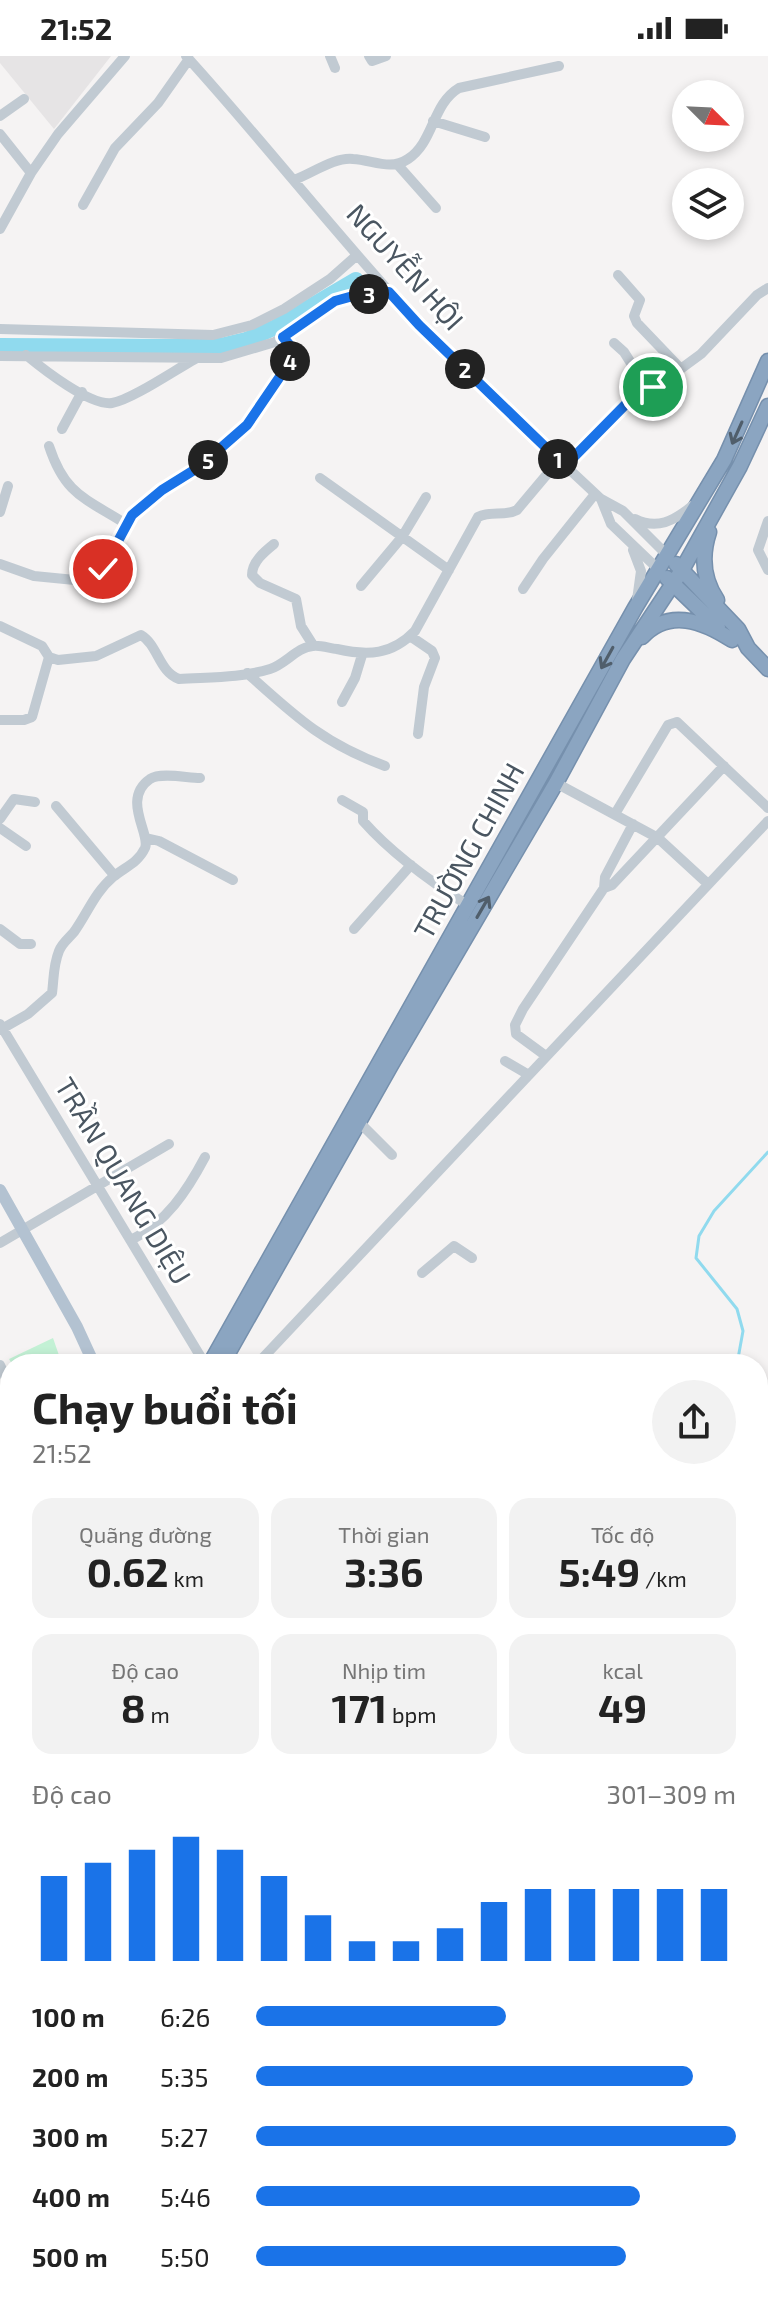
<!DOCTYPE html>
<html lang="vi">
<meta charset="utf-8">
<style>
body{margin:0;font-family:"Exo 2",sans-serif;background:#f2f2f2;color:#222;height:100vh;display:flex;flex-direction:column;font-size:30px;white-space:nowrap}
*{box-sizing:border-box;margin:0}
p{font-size:26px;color:#767676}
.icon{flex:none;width:44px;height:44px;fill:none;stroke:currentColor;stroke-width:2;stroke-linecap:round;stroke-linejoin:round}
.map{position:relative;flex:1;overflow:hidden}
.drawer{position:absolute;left:0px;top:1298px;width:768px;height:948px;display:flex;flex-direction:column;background:#fff;border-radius:32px 32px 0 0;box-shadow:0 4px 12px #0003}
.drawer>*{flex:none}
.needle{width:52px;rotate:114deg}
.fabs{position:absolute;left:672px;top:24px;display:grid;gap:16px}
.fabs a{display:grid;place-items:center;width:72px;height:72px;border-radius:50%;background:#fff;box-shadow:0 4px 12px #0003;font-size:40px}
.pin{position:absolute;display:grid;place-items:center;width:68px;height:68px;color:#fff;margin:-34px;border:4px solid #fff;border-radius:50%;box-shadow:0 2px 8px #0007}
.km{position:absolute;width:40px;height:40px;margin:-20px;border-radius:50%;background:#222;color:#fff;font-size:22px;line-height:40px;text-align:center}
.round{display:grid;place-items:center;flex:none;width:84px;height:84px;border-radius:42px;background:#f2f2f2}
.head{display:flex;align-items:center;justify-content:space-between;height:136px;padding:0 32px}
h1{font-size:44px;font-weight:700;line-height:60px}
.stats{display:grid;grid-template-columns:repeat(3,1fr);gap:12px;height:136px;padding:8px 32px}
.stats div{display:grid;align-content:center;border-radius:20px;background:#f2f2f2;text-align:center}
.stats b{font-size:40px;font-weight:700}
.stats small{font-size:22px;font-weight:400}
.stats p{font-size:22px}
.chart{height:224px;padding:16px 32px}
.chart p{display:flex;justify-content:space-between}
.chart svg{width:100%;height:144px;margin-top:8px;stroke:#1a73e8;stroke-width:6}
ul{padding:0 32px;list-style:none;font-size:26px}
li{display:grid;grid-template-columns:128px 96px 1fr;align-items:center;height:60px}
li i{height:20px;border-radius:10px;background:#1a73e8}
.status{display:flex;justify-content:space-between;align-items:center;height:56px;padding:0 40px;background:#fff;direction:ltr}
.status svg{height:22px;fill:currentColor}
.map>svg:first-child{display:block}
.education{fill:#e6e4e5}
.green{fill:#c3f1d5}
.water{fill:#90daee}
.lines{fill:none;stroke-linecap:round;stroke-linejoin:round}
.stream{stroke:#90daee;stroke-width:3}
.river{stroke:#90daee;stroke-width:16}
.highway-casing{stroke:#7690ad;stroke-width:17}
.minor{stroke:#c1cad2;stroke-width:10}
.major{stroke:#b3c2d1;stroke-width:12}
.highway{stroke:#8ba5c1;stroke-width:14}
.oneway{stroke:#505e6b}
.route-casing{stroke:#fff;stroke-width:16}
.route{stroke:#1a73e8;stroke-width:10}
.labels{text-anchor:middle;stroke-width:6;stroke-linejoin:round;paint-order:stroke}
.street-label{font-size:28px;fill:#4a5661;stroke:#fff}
</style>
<div class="status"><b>21:52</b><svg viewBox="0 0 49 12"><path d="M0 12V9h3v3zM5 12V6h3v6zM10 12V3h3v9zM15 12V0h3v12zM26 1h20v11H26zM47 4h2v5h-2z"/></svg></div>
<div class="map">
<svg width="768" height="2246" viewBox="0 0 768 2246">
<rect width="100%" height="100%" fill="#f5f3f3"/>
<path class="education" d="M 0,0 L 111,0 L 54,73 L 0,7 Z"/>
<path class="green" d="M 53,1282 L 62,1308 L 12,1308 L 9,1303 Z
M 611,2236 L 681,2236 L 659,2246 L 615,2246 Z"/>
<path class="water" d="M 768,1815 L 768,1847 L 758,1850 L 758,1816 Z
M 0,1912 L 10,1916 L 10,1988 L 0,1984 Z"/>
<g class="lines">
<path class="stream" d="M 737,1308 L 743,1275 L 737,1253 L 696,1202 L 699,1180 L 714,1155 L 768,1096
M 758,1754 L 768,1772"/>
<path class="river" d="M 0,290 L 174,291 L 225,289 L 246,284 L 276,271 L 356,224"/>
<defs>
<path id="highway" d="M 709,476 C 701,500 703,523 717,544
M 676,508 L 738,573 L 748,592 L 768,613
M 667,522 L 718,571
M 642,581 C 669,552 703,565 732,584
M 210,1308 L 635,552 L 724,404 L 768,305
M 222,1308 L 391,1009 L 556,727 L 623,603 L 682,514 L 740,410 L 768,350
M 306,2236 L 311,2246
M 322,2236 L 326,2246"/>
</defs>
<use href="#highway" class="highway-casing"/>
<path class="minor" d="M 186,0 C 265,87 337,180 417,266 C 474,329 540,385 601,443 L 623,455 L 667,499
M 330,0 L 335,12
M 369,0 L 372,5 L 386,0
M 0,60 L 24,43
M 433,65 L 485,81
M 0,78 L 31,117
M 397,108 L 436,152
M 294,124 C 313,117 334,101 353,103 C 373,104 390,115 408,103 C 434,86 432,48 459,32 L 559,10
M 83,149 L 115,92 L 158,47 L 189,3
M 0,173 L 31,117 L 58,78 L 125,0
M 618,219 L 640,244 L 634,260 L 637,267 L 681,313
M 0,273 L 213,279 L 252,269 L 284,253 L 330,223 L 356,200
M 614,287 L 624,296 L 636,315 L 653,331
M 26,299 C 43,313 90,350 112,347 C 131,344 175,314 195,303
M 0,300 L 221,302 L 275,286 L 335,245 L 353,240 L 389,236
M 62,373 L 82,336
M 49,390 C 65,439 85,442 126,468
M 565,410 L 628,346 L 671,320 L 701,298 L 757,239 L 768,232
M 320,422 L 449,514
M 601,443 L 611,468 L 658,513
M 0,456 L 8,430
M 635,463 C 657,474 674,465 692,450
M 768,465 L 758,494 L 768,514
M 274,488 C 264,496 252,506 252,519 L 260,527 L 296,543 L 301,570 L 313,589
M 633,494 L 641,515 L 637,544
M 0,508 L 34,520 L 85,525 L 99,520 L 132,459 L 162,434 L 199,411 L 247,369 L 296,297 L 283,281
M 361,530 L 402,481 L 426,441
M 523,533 L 543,503 L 595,438
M 0,570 L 42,590 L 49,601 L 58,604 L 96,600 L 141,579 C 158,589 159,616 179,623 C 209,621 241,622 270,613 C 286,608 297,591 313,590 C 320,589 329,592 337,593 C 368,600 392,599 415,575 L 478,461 C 491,454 504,461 517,454 L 559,404
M 410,580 L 432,595 L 435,602 L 424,631 L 418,678
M 247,617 C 296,661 323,687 385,710
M 342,646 L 355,622 L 362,599
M 0,664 L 24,664 L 32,661 L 49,601
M 556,727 L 658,782 L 708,828
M 342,744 L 363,756 L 363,765 C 393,799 431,826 469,850
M 56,750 L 114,819
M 615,758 L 668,669 L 677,666 L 768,752
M 0,763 L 14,743 L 35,746
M 0,772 L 26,790
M 146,782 L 159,785 L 233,824
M 604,832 L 605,821 L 633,768
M 0,873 L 20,888 L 31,888
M 354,873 L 411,809
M 0,968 L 205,1308
M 0,974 L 28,958 L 52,937 C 54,922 53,910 59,895 C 62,887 68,883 74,876 C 87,858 95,836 113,821 C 125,811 138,807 145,792 C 151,778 121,743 150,723 C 161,716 187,722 200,722
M 546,1000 L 516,978 L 515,969 L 523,953 L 604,832 L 612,829 L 724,710
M 505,1005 L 529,1019
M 359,1066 L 392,1099
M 131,1184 C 166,1167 187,1135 205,1101
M 0,1187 L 169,1088
M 422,1217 L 454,1190 L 472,1202
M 257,1308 L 768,765
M 0,1309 L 10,1331
M 0,1635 L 10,1679
M 0,1700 L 10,1698
M 758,1813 L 768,1811
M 758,1865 L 768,1880
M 0,1890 L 10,1891
M 758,1902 L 768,1900
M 758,1987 L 768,1983
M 0,2029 L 10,2030
M 758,2109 L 768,2129
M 0,2120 L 10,2118
M 0,2143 L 10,2163
M 758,2216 L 768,2211
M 47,2236 L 52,2246
M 422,2236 L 427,2246
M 502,2236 L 507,2246
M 594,2236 L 599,2246
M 158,2246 L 179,2236
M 692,2246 L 714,2236"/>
<path class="major" d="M 0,1134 L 77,1271 L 94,1308
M 0,1388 L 10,1386
M 0,1406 L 10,1404"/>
<use href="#highway" class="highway"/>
</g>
<defs><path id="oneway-shaft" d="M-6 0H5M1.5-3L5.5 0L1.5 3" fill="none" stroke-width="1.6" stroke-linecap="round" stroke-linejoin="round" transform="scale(2)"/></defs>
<g class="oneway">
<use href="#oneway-shaft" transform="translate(737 377) rotate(114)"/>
<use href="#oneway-shaft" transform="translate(607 602) rotate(119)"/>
<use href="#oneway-shaft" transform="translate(483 851) rotate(-60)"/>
</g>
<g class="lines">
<defs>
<path id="route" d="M 103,513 L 132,459 L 162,434 L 199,411 L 247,369 L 296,297 L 283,281 L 335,245 L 353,240 L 389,236 L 419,269 L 565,410 L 628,346 L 653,331"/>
</defs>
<use href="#route" class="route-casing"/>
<use href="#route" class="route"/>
</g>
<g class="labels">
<g class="street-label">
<text transform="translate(405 211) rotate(48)" y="10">NGUYỄN HỘI</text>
<text transform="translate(469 795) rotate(-61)" y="10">TRƯỜNG CHINH</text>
<text transform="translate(123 1125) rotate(59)" y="10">TRẦN QUANG DIỆU</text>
</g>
</g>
</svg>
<div class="fabs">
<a><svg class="needle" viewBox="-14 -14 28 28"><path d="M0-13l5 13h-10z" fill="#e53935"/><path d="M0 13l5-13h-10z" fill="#767676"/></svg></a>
<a><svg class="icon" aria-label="layers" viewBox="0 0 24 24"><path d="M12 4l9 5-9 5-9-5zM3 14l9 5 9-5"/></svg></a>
</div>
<div class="pin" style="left:653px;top:331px;background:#1e9e55"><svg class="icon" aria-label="arrive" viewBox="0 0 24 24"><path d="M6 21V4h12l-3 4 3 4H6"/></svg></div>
<div class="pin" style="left:103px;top:513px;background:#d93025"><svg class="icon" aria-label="check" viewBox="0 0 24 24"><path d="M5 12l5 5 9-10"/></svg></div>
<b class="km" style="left:558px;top:403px">1</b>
<b class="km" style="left:465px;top:313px">2</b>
<b class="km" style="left:369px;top:238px">3</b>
<b class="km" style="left:290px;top:305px">4</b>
<b class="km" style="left:208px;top:404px">5</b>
<section class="drawer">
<div class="head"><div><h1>Chạy buổi tối</h1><p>21:52</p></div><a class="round"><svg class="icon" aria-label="share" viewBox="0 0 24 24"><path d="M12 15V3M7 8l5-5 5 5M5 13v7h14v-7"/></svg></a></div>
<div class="stats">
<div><p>Quãng đường</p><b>0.62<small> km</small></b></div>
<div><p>Thời gian</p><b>3:36</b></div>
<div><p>Tốc độ</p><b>5:49<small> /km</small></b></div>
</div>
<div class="stats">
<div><p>Độ cao</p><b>8<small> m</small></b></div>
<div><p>Nhịp tim</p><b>171<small> bpm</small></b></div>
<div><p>kcal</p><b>49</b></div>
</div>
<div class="chart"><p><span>Độ cao</span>301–309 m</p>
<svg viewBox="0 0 160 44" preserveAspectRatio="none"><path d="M5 44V18M15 44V14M25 44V10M35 44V6M45 44V10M55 44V18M65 44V30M75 44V38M85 44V38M95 44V34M105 44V26M115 44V22M125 44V22M135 44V22M145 44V22M155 44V22"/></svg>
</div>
<ul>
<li><b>100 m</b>6:26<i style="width:52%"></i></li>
<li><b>200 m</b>5:35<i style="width:91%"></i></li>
<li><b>300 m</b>5:27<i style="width:100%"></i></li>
<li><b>400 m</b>5:46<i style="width:80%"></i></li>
<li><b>500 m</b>5:50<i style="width:77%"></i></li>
</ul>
</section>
</div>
